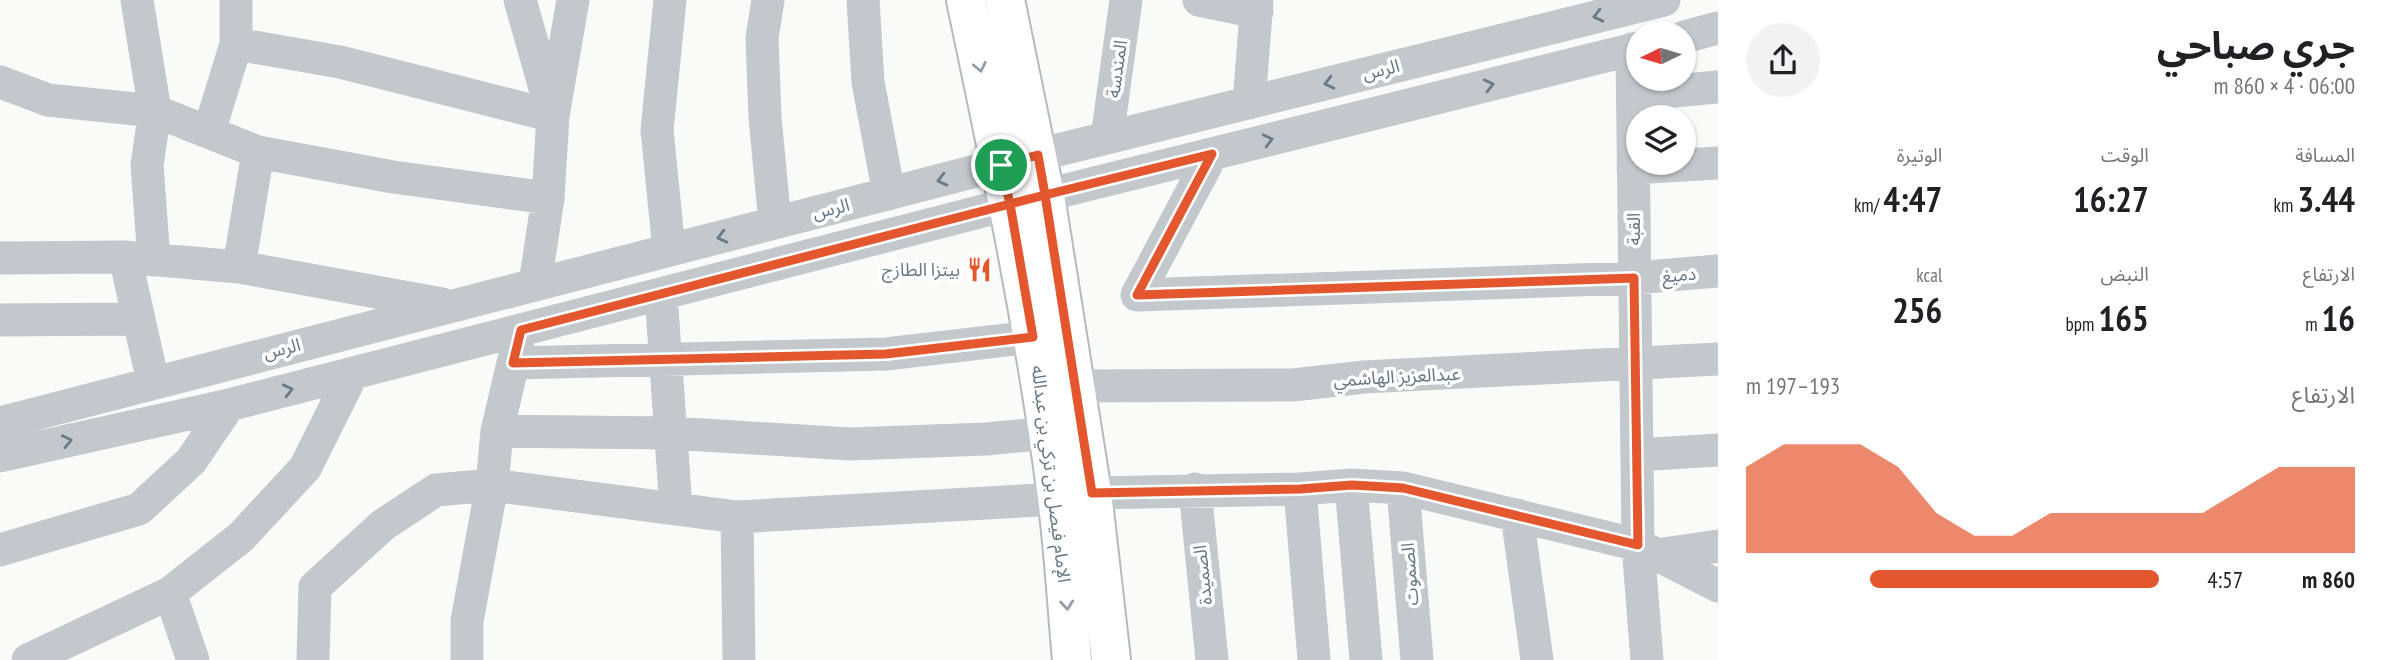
<!DOCTYPE html>
<html lang="ar">
<meta charset="utf-8">
<style>
body{margin:0;font-family:"PT Sans Narrow","Noto Sans Arabic",sans-serif;background:#f2f2f2;color:#202124;direction:rtl;height:100vh;display:flex;flex-direction:column;font-size:26px;white-space:nowrap}
*{box-sizing:border-box;margin:0}
p{font-size:23px;color:#757577}
.icon{flex:none;width:38px;height:38px;fill:none;stroke:currentColor;stroke-width:2;stroke-linecap:round;stroke-linejoin:round}
.map{position:relative;flex:1;overflow:hidden;direction:ltr}
.drawer{display:flex;flex-direction:column;background:#fff;width:665px}
.drawer>*{flex:none}
.needle{width:46px;rotate:265deg}
.buttons{position:absolute;left:1626px;top:21px;display:grid;gap:14px}
.buttons a{display:grid;place-items:center;width:70px;height:70px;border-radius:50%;background:#fff;box-shadow:0 2px 5px #0004;font-size:35px}
.pin{position:absolute;display:grid;place-items:center;width:60px;height:60px;color:#fff;margin:-30px;border:4px solid #fff;border-radius:50%;box-shadow:0 2px 7px #0007}
.round{display:grid;place-items:center;flex:none;width:74px;height:74px;border-radius:37px;background:#f2f2f2}
.summary{display:flex;align-items:center;justify-content:space-between;height:119px;padding:0 28px}
h1{font-size:38px;font-weight:700;line-height:52px}
.stats{display:grid;grid-template-columns:repeat(3,1fr);gap:10px;height:119px;padding:7px 28px}
.stats div{display:grid;align-content:center}
.stats b{font-size:35px;font-weight:700}
.stats small{font-size:19px;font-weight:400}
.stats p{font-size:19px}
.chart{height:196px;padding:14px 28px}
.chart p{display:flex;justify-content:space-between}
.chart svg{width:100%;height:126px;margin-top:7px;fill:#e4572e;opacity:.7}
ul{padding:0 28px;list-style:none;font-size:23px}
li{display:grid;grid-template-columns:112px 84px 1fr;align-items:center;height:52px}
li i{height:18px;border-radius:9px;background:#e4572e}
main{display:flex;flex:1;min-height:0}
.map>svg:first-child{display:block}
.lines{fill:none;stroke-linecap:round;stroke-linejoin:round}
.major-casing{stroke:#b5babe;stroke-width:42}
.minor{stroke:#c3c8cc;stroke-width:33}
.major{stroke:#fff;stroke-width:38}
.oneway{stroke:#6a7a87}
.oneway2{stroke:#939fa8}
.route-casing{stroke:#fff;stroke-width:14}
.route{stroke:#e4572e;stroke-width:9}
.labels{text-anchor:middle;stroke-width:7;stroke-linejoin:round;paint-order:stroke}
.street-label{font-size:18px;fill:#657683;stroke:#fff}
.poi-label{font-size:18px;fill:#657683;stroke:#fff;text-anchor:end}
</style>
<main>
<section class="drawer">
<div class="summary"><div><h1>جري صباحي</h1><p>06:00 · 4 × 860 m</p></div><a class="round"><svg class="icon" aria-label="share" viewBox="0 0 24 24"><path d="M12 15V3M7 8l5-5 5 5M5 13v7h14v-7"/></svg></a></div>
<div class="stats">
<div><p>المسافة</p><b>3.44<small> km</small></b></div>
<div><p>الوقت</p><b>16:27</b></div>
<div><p>الوتيرة</p><b>4:47<small> /km</small></b></div>
</div>
<div class="stats">
<div><p>الارتفاع</p><b>16<small> m</small></b></div>
<div><p>النبض</p><b>165<small> bpm</small></b></div>
<div><p>kcal</p><b>256</b></div>
</div>
<div class="chart"><p><span>الارتفاع</span>193–197 m</p>
<svg viewBox="0 0 160 44" preserveAspectRatio="none"><path d="M0 44V14L10 6L20 6L30 6L40 14L50 30L60 38L70 38L80 30L90 30L100 30L110 30L120 30L130 22L140 14L150 14L160 14V44z"/></svg>
</div>
<ul>
<li><b>860 m</b>4:57<i style="width:70%"></i></li>
</ul>
</section>
<div class="map">
<svg width="1718" height="660" viewBox="0 0 1718 660">
<rect width="100%" height="100%" fill="#fafaf8"/>
<g class="lines">
<defs>
<path id="major" d="M 966,0 C 1001,165 1035,329 1057,496 C 1064,550 1067,605 1072,660
M 1005,0 L 1045,196 L 1092,493 L 1111,660"/>
</defs>
<use href="#major" class="major-casing"/>
<path class="minor" d="M 137,0 L 155,111 L 147,165 L 154,260
M 520,0 L 553,116 L 548,198 L 535,284
M 768,0 L 762,38 L 765,117 L 775,223
M 863,0 L 868,82 L 889,194
M 1199,0 L 1257,12
M 1684,37 L 1718,28
M 236,44 L 340,62 L 553,116 L 573,0
M 1632,49 L 1638,545 L 1647,660
M 0,82 L 48,100 L 155,111 L 258,152 L 393,177 L 548,198
M 1633,95 L 1718,87
M 1249,103 L 1257,0
M 209,132 L 236,44 L 236,0
M 1107,138 L 1126,0
M 1212,154 L 1137,295 L 1634,278 L 1718,271
M 1633,168 L 1718,163
M 669,250 L 657,130 L 670,0
M 125,257 L 153,382
M 0,258 L 125,257 L 239,267 L 442,304
M 239,267 L 258,152
M 661,294 L 676,509
M 0,320 L 138,319
M 513,363 L 886,354 L 1033,337
M 1076,386 L 1293,385 L 1364,377 L 1718,359
M 0,423 L 1038,155 L 1664,0
M 497,431 L 671,433 L 850,444 L 986,439 L 1048,433
M 1637,455 L 1718,450
M 0,456 L 229,405 L 1010,204 L 1638,48
M 1351,485 L 1366,660
M 1403,488 L 1417,660
M 1195,489 L 1212,660
M 1300,489 L 1314,660
M 1092,493 L 1300,489 L 1351,485 L 1403,488 L 1638,545 L 1718,586
M 1517,515 L 1537,660
M 737,517 L 739,660
M 0,550 L 139,509 L 191,461 L 229,405
M 1656,555 L 1718,546
M 170,593 L 193,660
M 28,660 L 170,593 L 241,537 L 305,468 L 352,374
M 313,660 L 315,587 L 383,525 L 436,490 L 492,485 L 737,517 L 1057,499
M 467,660 L 467,621 L 492,485 L 497,431 L 518,342"/>
<use href="#major" class="major"/>
</g>
<defs><path id="oneway-chevron" d="M-2-3.5L2.5 0L-2 3.5" fill="none" stroke-width="1.6" stroke-linecap="round" stroke-linejoin="round" transform="scale(1.75)"/></defs>
<g class="oneway">
<use href="#oneway-chevron" transform="translate(1598 16) rotate(166)"/>
<use href="#oneway-chevron" transform="translate(1329 83) rotate(166)"/>
<use href="#oneway-chevron" transform="translate(1489 85) rotate(-14)"/>
<use href="#oneway-chevron" transform="translate(1268 140) rotate(-14)"/>
<use href="#oneway-chevron" transform="translate(942 180) rotate(166)"/>
<use href="#oneway-chevron" transform="translate(722 237) rotate(166)"/>
<use href="#oneway-chevron" transform="translate(288 390) rotate(-14)"/>
<use href="#oneway-chevron" transform="translate(67 441) rotate(-12)"/>
</g>
<g class="oneway2">
<use href="#oneway-chevron" transform="translate(980 67) rotate(78)"/>
<use href="#oneway-chevron" transform="translate(1067 605) rotate(85)"/>
</g>
<g class="lines">
<defs>
<path id="route" d="M 1001,165 L 1010,204 L 521,330 L 513,363 L 886,354 L 1033,337 L 1010,204 L 1045,195 L 1092,493 L 1300,489 L 1352,485 L 1403,488 L 1638,545 L 1634,278 L 1137,295 L 1212,154 L 1045,195 L 1038,155 L 1001,165"/>
</defs>
<use href="#route" class="route-casing"/>
<use href="#route" class="route"/>
</g>
<defs>
<symbol id="restaurant-bare" viewBox="-9 -9 18 18"><path d="M-5-6h1v4h1v-4h1v4h1v-4h1v5L-1.5 .5V6h-2V.5L-5-1ZM5-6V6H3V1.5H1.5Q1.5-4 5-6Z" fill="#e4572e" stroke="#fff" stroke-width="2.5" paint-order="stroke"/></symbol>
</defs>
<g fill-rule="evenodd">
<use href="#restaurant-bare" x="962" y="252" width="35" height="35"/>
</g>
<g class="labels">
<g class="street-label">
<text transform="translate(1117 69) rotate(-82)" y="6">المندسة</text>
<text transform="translate(1381 70) rotate(-14)" y="6">الرس</text>
<text transform="translate(831 209) rotate(-14)" y="6">الرس</text>
<text transform="translate(1634 229) rotate(-90)" y="6">القبة</text>
<text transform="translate(1679 275) rotate(-5)" y="6">دميغ</text>
<text transform="translate(282 349) rotate(-14)" y="6">الرس</text>
<text transform="translate(1397 377) rotate(-3)" y="6">عبدالعزيز الهاشمي</text>
<text transform="translate(1051 474) rotate(83)" y="6">الإمام فيصل بن تركي بن عبدالله</text>
<text transform="translate(1410 574) rotate(-94)" y="6">الصموت</text>
<text transform="translate(1203 575) rotate(-96)" y="6">الصميدة</text>
</g>
<g class="poi-label">
<text x="960" y="276">بيتزا الطازج</text>
</g>
</g>
</svg>
<div class="buttons">
<a><svg class="needle" viewBox="-14 -14 28 28"><path d="M0-13l5 13h-10z" fill="#e53935"/><path d="M0 13l5-13h-10z" fill="#757577"/></svg></a>
<a><svg class="icon" aria-label="layers" viewBox="0 0 24 24"><path d="M12 4l9 5-9 5-9-5zM3 14l9 5 9-5"/></svg></a>
</div>
<div class="pin" style="left:1001px;top:165px;background:#1e9e55"><svg class="icon" aria-label="arrive" viewBox="0 0 24 24"><path d="M6 21V4h12l-3 4 3 4H6"/></svg></div>
</div>
</main>
